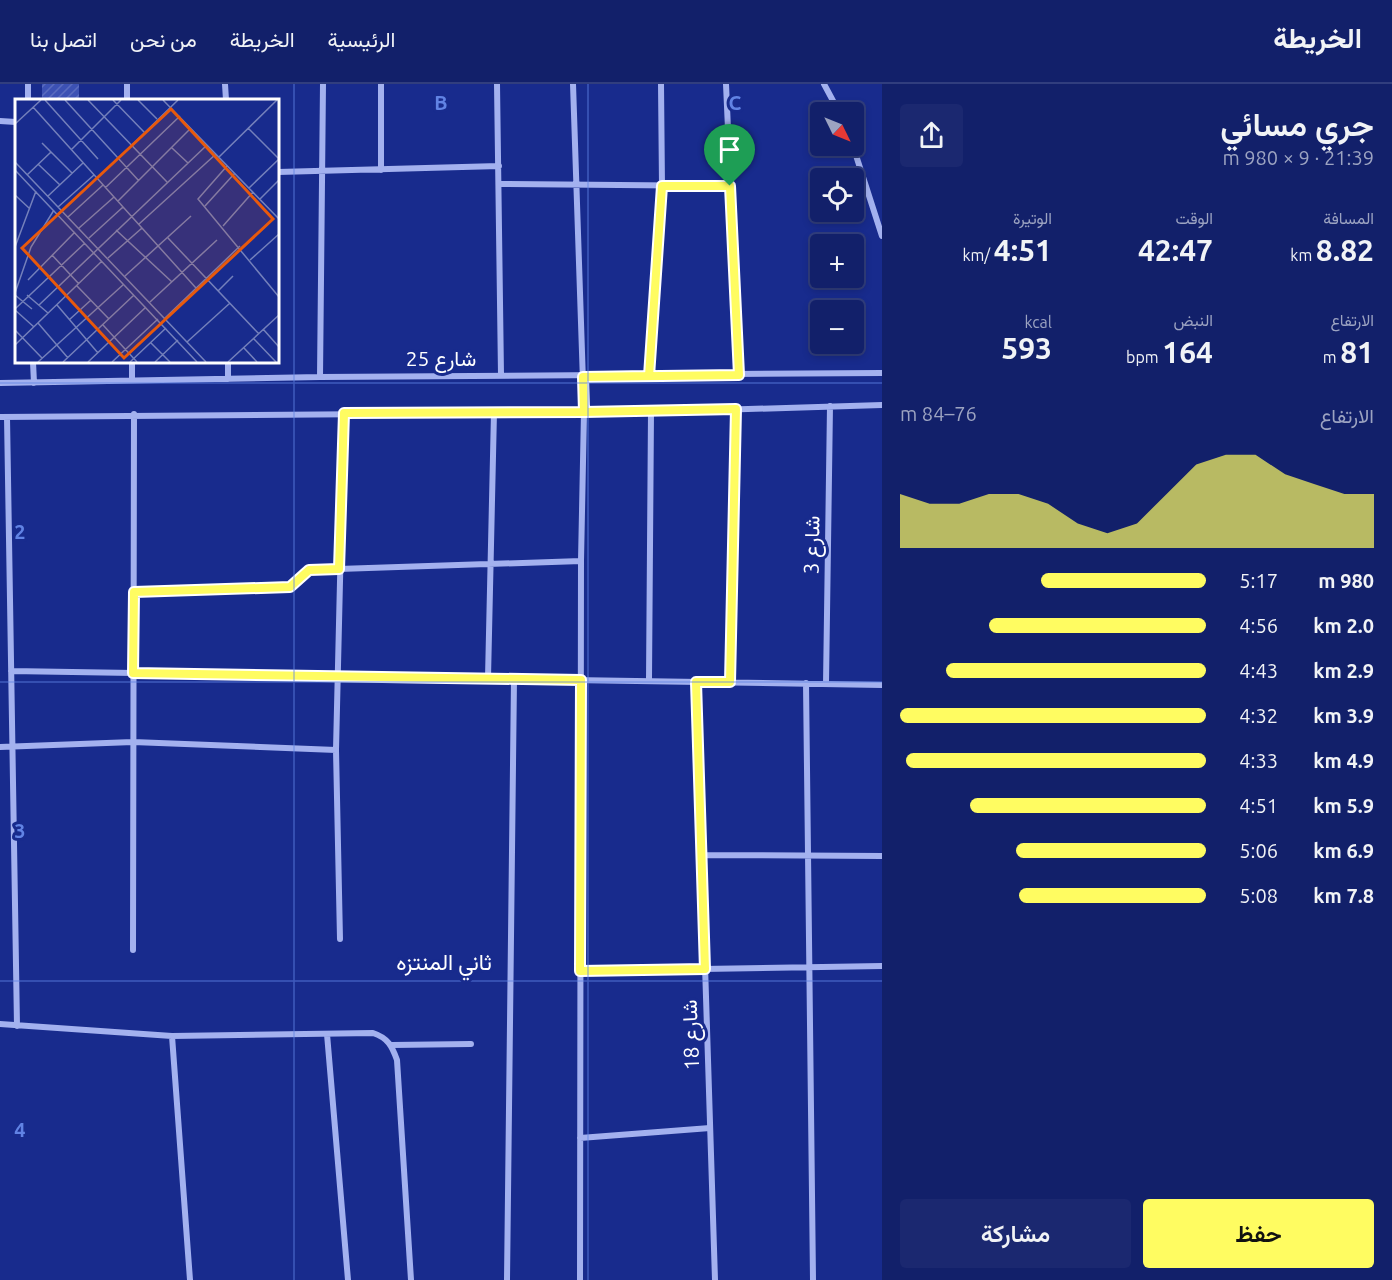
<!DOCTYPE html>
<html lang="ar">
<meta charset="utf-8">
<style>
body{margin:0;font-family:Ubuntu,Vazirmatn,sans-serif;background:#1b2870;color:#f1f3f6;direction:rtl;height:100vh;display:flex;flex-direction:column;font-size:22px;white-space:nowrap}
*{box-sizing:border-box;margin:0}
p{font-size:20px;color:#9ca3c1}
.icon{flex:none;width:33px;height:33px;fill:none;stroke:currentColor;stroke-width:2;stroke-linecap:round;stroke-linejoin:round}
.map{position:relative;flex:1;overflow:hidden;direction:ltr}
.side{display:flex;flex-direction:column;background:#12206a;width:510px}
.side>*{flex:none}
.needle{width:39px;rotate:133deg}
.fabs{position:absolute;left:810px;top:18px;display:grid;gap:12px}
.fabs a{display:grid;place-items:center;width:54px;height:54px;border-radius:6px;background:#12206a;box-shadow:0 3px 9px #0003,0 0 0 2px #313e7e;font-size:30px}
.pin{position:absolute;display:grid;place-items:center;width:51px;height:51px;color:#fff;margin:-62px -26px;border-radius:50% 50% 50% 0;rotate:-45deg;box-shadow:0 0 6px #0007}
.pin .icon{rotate:45deg}
.round{display:grid;place-items:center;flex:none;width:63px;height:63px;border-radius:6px;background:#1b2870}
.head{display:flex;align-items:center;justify-content:space-between;height:102px;padding:0 18px}
h1{font-size:33px;font-weight:600;line-height:45px}
.metrics{display:grid;grid-template-columns:repeat(3,1fr);gap:9px;height:102px;padding:6px 18px}
.metrics div{display:grid;align-content:center}
.metrics b{font-size:30px;font-weight:600}
.metrics small{font-size:16px;font-weight:400}
.metrics p{font-size:16px}
.chart{height:168px;padding:12px 18px}
.chart p{display:flex;justify-content:space-between}
.chart svg{width:100%;height:108px;margin-top:6px;fill:#fffc61;opacity:.7}
.cta{display:flex;gap:12px;margin-top:auto;padding:12px 18px}
.cta a{flex:1;height:69px;border-radius:6px;background:#fffc61;color:#111;font-size:24px;font-weight:600;line-height:69px;text-align:center}
.cta a+a{background:#1b2870;color:#f1f3f6}
ul{padding:0 18px;list-style:none;font-size:20px}
li{display:grid;grid-template-columns:96px 72px 1fr;align-items:center;height:45px}
li i{height:15px;border-radius:8px;background:#fffc61}
header{display:flex;align-items:center;gap:36px;box-sizing:border-box;height:84px;padding:0 30px;background:#12206a;border-bottom:2px solid #313e7e}
header strong{font-size:28px}
nav{display:flex;gap:33px;margin-inline-start:auto;font-size:21px}
main{display:flex;flex:1;min-height:0}
.map>svg:first-child{display:block}
.building{fill:url(#building-hatch)}
.lines{fill:none;stroke-linecap:round;stroke-linejoin:round}
.minor{stroke:#a3b1ef;stroke-width:6}
.route-casing{stroke:#fff;stroke-width:12}
.route{stroke:#fffc61;stroke-width:8}
.grid{fill:none;stroke:#6183e4;stroke-width:1.5;stroke-opacity:0.55}
.labels{text-anchor:middle;stroke-width:6;stroke-linejoin:round;paint-order:stroke}
.street-label{font-size:21px;fill:#fff;stroke:#182b8d}
.neighbourhood-label{font-size:22px;fill:#fff;stroke:#182b8d}
.inset-road{fill:none;stroke:#7480bb;stroke-width:1.5}
.view{fill:#e8590c;fill-opacity:0.15;stroke:#e8590c;stroke-width:3}
.inset-edge{fill:none;stroke:#fff;stroke-width:3}
.grid-label{font-size:20px;text-anchor:middle;font-weight:bold;fill:#6183e4;stroke:#182b8d;stroke-width:6;stroke-linejoin:round;paint-order:stroke}
</style>
<header>
<strong>الخريطة</strong>
<nav><a>الرئيسية</a><a>الخريطة</a><a>من نحن</a><a>اتصل بنا</a></nav>
</header>
<main>
<section class="side">
<div class="head"><div><h1>جري مسائي</h1><p>21:39 · 9 × 980 m</p></div><a class="round"><svg class="icon" aria-label="share" viewBox="0 0 24 24"><path d="M12 15V3M7 8l5-5 5 5M5 13v7h14v-7"/></svg></a></div>
<div class="metrics">
<div><p>المسافة</p><b>8.82<small> km</small></b></div>
<div><p>الوقت</p><b>42:47</b></div>
<div><p>الوتيرة</p><b>4:51<small> /km</small></b></div>
</div>
<div class="metrics">
<div><p>الارتفاع</p><b>81<small> m</small></b></div>
<div><p>النبض</p><b>164<small> bpm</small></b></div>
<div><p>kcal</p><b>593</b></div>
</div>
<div class="chart"><p><span>الارتفاع</span>76–84 m</p>
<svg viewBox="0 0 160 44" preserveAspectRatio="none"><path d="M0 44V22L10 26L20 26L30 22L40 22L50 26L60 34L70 38L80 34L90 22L100 10L110 6L120 6L130 14L140 18L150 22L160 22V44z"/></svg>
</div>
<ul>
<li><b>980 m</b>5:17<i style="width:54%"></i></li>
<li><b>2.0 km</b>4:56<i style="width:71%"></i></li>
<li><b>2.9 km</b>4:43<i style="width:85%"></i></li>
<li><b>3.9 km</b>4:32<i style="width:100%"></i></li>
<li><b>4.9 km</b>4:33<i style="width:98%"></i></li>
<li><b>5.9 km</b>4:51<i style="width:77%"></i></li>
<li><b>6.9 km</b>5:06<i style="width:62%"></i></li>
<li><b>7.8 km</b>5:08<i style="width:61%"></i></li>
</ul>
<div class="cta"><a>حفظ</a><a>مشاركة</a></div>
</section>
<div class="map">
<svg width="882" height="1196" viewBox="0 0 882 1196">
<defs>
<pattern id="building-hatch" width="6" height="6" patternUnits="userSpaceOnUse" patternTransform="scale(1.5)"><rect width="6" height="6" fill="#3c51b4"/><path d="M-1 1l2-2M0 6l6-6M5 7l2-2" fill="none" stroke="#596bbf"/></pattern>
</defs>
<rect width="100%" height="100%" fill="#182b8d"/>
<path class="building" d="M 42,0 L 79,0 L 79,16 L 42,16 Z"/>
<g class="lines">
<path class="minor" d="M 28,0 L 28,16
M 127,0 L 127,16
M 225,0 L 226,16
M 497,0 L 501,291
M 573,0 L 584,328 L 581,477 L 580,1196
M 726,0 L 739,291
M 824,0 L 839,28
M 0,37 L 16,38
M 853,62 L 882,152
M 381,86 L 381,0
M 278,88 L 499,82
M 499,100 L 730,102
M 33,278 L 34,299
M 132,278 L 132,296
M 228,278 L 228,295
M 649,292 L 662,102 L 661,0
M 320,293 L 323,0
M 0,299 L 320,293 L 882,289
M 0,333 L 651,328 L 882,321
M 7,333 L 17,942
M 134,508 L 290,503 L 309,486 L 581,477
M 11,587 L 882,601
M 488,594 L 494,328
M 649,596 L 651,328
M 696,598 L 715,1196
M 730,598 L 736,325
M 806,599 L 813,1196
M 826,600 L 830,322
M 0,663 L 133,658 L 336,666
M 702,771 L 882,772
M 340,855 L 336,666 L 344,329
M 133,866 L 134,330
M 580,887 L 882,882
M 0,940 L 172,952 L 373,949 C 388,954 392,962 397,976 L 411,1196
M 327,950 L 348,1196
M 172,952 L 190,1196
M 392,961 L 471,960
M 580,1054 L 710,1044
M 507,1196 L 514,595"/>
</g>
<g class="lines">
<defs>
<path id="route" d="M 730,102 L 662,102 L 649,292 L 583,293 L 584,328 L 344,329 L 339,485 L 309,486 L 290,503 L 134,508 L 133,589 L 581,596 L 580,887 L 705,885 L 696,598 L 730,598 L 736,325 L 584,328 L 583,293 L 739,291 L 730,102"/>
</defs>
<use href="#route" class="route-casing"/>
<use href="#route" class="route"/>
</g>
<path class="grid" d="M 294,0 L 294,1196M 588,0 L 588,1196M 0,299 L 882,299M 0,598 L 882,598M 0,897 L 882,897"/>
<g class="labels">
<g class="street-label">
<text x="441" y="282">شارع 25</text>
<text transform="translate(812 461) rotate(-89)" y="7">شارع 3</text>
<text transform="translate(691 951) rotate(-92)" y="7">شارع 18</text>
</g>
<g class="neighbourhood-label">
<text x="444" y="886">ثاني المنتزه</text>
</g>
</g>
<g transform="translate(15 15)">
<rect width="264" height="264" fill="#182b8d"/>
<path class="inset-road" d="M 30,1 L 83,60M 50,1 L 124,82M 73,1 L 152,83M 98,1 L 129,33M 123,1 L 142,20M 148,1 L 264,120M 18,8 L 181,189M 0,25 L 26,1M 233,29 L 264,60M 27,44 L 57,74M 117,46 L 163,1M 157,49 L 173,64M 56,51 L 106,1M 204,58 L 262,1M 0,63 L 191,263M 23,65 L 45,86M 212,67 L 183,100 L 264,198M 0,71 L 182,263M 12,76 L 36,53M 90,89 L 165,17M 234,89 L 264,60M 0,96 L 14,109M 33,97 L 68,64M 245,100 L 264,81M 103,102 L 176,29M 190,107 L 220,74M 43,108 L 79,76M 53,118 L 88,86M 124,125 L 201,55M 208,127 L 238,93M 64,129 L 99,98M 101,131 L 157,183M 74,139 L 108,108M 153,139 L 244,235M 0,148 L 21,92M 37,156 L 64,185M 93,159 L 127,129M 235,161 L 264,135M 110,177 L 176,117M 13,181 L 60,133M 62,187 L 94,220M 203,192 L 218,177M 0,194 L 16,148 L 39,111M 0,196 L 17,210M 12,196 L 33,214M 135,203 L 202,141M 24,206 L 192,46M 42,206 L 83,254M 0,210 L 70,144M 0,211 L 19,228M 150,219 L 225,147M 54,221 L 76,201M 23,224 L 53,259M 88,226 L 122,263M 248,230 L 264,248M 0,231 L 27,259M 239,240 L 261,263M 172,243 L 215,204M 136,244 L 155,263M 0,246 L 87,162M 229,249 L 242,263M 23,263 L 109,185M 48,263 L 119,196M 73,263 L 131,208M 97,263 L 143,220M 115,263 L 151,229M 140,263 L 163,241M 213,263 L 264,216"/>
<path class="view" d="M 156,10 L 258,120 L 109,259 L 7,149 Z"/>
<rect width="264" height="264" class="inset-edge"/>
</g>
<g class="grid-label">
<text x="441" y="26">B</text>
<text x="735" y="26">C</text>
<text x="20" y="455">2</text>
<text x="20" y="754">3</text>
<text x="20" y="1053">4</text>
</g>
</svg>
<div class="fabs">
<a><svg class="needle" viewBox="-14 -14 28 28"><path d="M0-13l5 13h-10z" fill="#e53935"/><path d="M0 13l5-13h-10z" fill="#9ca3c1"/></svg></a>
<a><svg class="icon" aria-label="locate" viewBox="0 0 24 24"><circle cx="12" cy="12" r="6"/><path d="M12 2v4M12 18v4M2 12h4M18 12h4"/></svg></a>
<a>+</a>
<a>−</a>
</div>
<div class="pin" style="left:730px;top:102px;background:#1e9e55"><svg class="icon" aria-label="arrive" viewBox="0 0 24 24"><path d="M6 21V4h12l-3 4 3 4H6"/></svg></div>
</div>
</main>
